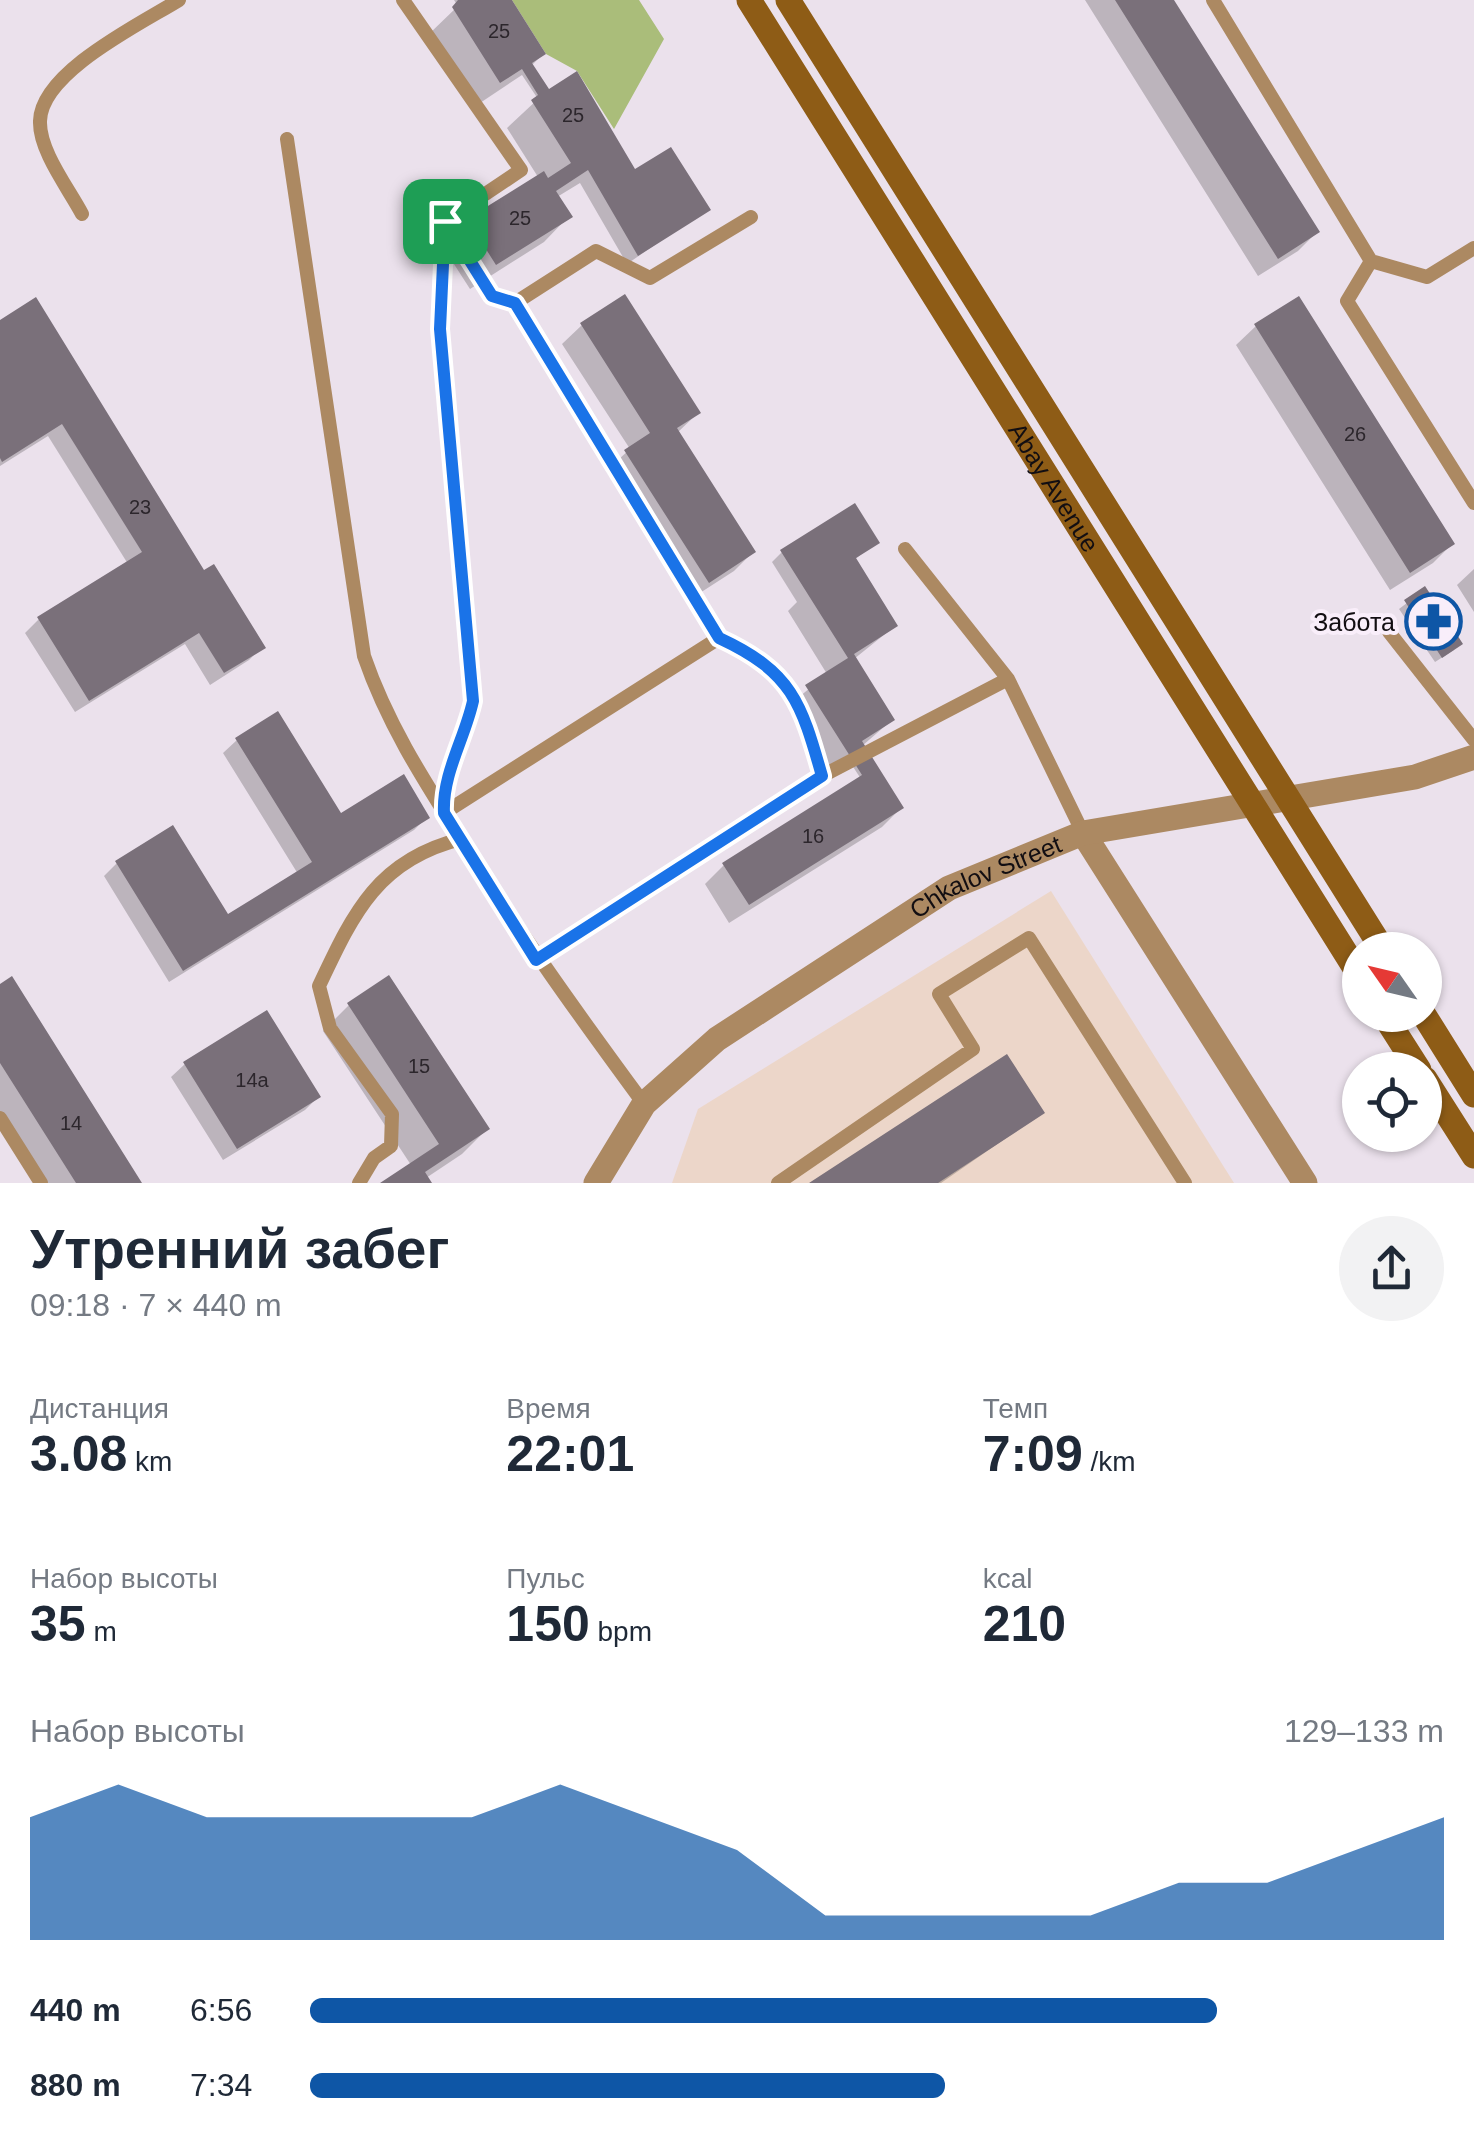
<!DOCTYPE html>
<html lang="ru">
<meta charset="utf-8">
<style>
body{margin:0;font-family:Helvetica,sans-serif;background:#f2f2f3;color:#1f2937;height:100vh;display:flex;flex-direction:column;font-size:38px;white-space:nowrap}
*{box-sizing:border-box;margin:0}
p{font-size:32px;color:#747a83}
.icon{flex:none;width:55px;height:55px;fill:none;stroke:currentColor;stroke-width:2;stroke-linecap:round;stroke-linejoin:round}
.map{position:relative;height:1183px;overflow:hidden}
.sheet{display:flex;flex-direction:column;background:#fff;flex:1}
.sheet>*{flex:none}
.needle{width:65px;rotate:304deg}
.buttons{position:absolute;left:1342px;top:932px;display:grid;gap:20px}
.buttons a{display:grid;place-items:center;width:100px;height:100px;border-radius:50%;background:#fff;box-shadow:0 2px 8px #0004;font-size:50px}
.pin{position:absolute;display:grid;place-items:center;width:85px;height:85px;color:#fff;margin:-42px;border-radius:20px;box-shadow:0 5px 15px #0006}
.round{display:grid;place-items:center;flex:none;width:105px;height:105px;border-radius:52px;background:#f2f2f3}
.overview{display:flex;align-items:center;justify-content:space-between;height:170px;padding:0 30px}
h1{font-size:55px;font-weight:700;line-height:75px}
.figures{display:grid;grid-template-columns:repeat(3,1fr);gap:15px;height:170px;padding:10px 30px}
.figures div{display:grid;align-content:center}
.figures b{font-size:50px;font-weight:700}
.figures small{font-size:28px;font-weight:400}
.figures p{font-size:28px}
.chart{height:280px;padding:20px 30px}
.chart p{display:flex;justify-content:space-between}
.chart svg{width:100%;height:180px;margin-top:10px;fill:#0e56a6;opacity:.7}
ul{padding:0 30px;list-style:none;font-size:32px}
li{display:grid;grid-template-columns:160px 120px 1fr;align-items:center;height:75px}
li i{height:25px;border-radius:12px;background:#0e56a6}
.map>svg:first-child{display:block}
.industrial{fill:#ecd6c9}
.forest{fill:#aabd7a}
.shadow{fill:#0003}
.building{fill:#7a707a}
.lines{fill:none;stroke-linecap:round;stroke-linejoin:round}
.service{stroke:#ac8962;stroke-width:14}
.minor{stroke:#ac8962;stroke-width:25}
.tertiary{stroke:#ac8962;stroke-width:25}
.secondary{stroke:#8e5c16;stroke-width:25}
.route-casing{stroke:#fff;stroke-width:20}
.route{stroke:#1a73e8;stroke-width:12}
.labels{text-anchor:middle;stroke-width:8;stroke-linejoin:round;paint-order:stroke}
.number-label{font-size:20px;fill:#2c262c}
.street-label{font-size:25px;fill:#120e12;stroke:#f9eefa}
.poi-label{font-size:25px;fill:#120e12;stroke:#f9eefa;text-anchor:end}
</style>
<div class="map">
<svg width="1474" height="1183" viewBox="0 0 1474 1183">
<rect width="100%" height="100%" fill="#ebe1ec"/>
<path class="industrial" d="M 1051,891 L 1234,1183 L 672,1183 L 698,1109 Z"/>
<path class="forest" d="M 512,0 L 639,0 L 664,39 L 614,129 L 577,71 L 546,54 Z"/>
<path class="shadow" d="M 454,0 L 509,0 L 543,54 L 531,66 L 548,92 L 576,74 L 634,173 L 707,209 L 627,264 L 580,183 L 557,197 L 569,216 L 544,242 L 470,289 L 443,247 L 469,221 L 538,177 L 507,128 L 538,99 L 522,75 L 474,107 L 428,35 L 458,6 Z
M 1085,0 L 1171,0 L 1317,232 L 1298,251 L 1258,276 Z
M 0,322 L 262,647 L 249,660 L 210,685 L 185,644 L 75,712 L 25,633 L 39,619 L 128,564 L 48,436 L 0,466 Z
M 582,325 L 698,413 L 677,433 L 753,552 L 734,571 L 689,600 L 606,471 L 630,449 L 562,344 Z
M 1256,326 L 1452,544 L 1433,563 L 1390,590 L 1236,345 Z
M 877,542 L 854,560 L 895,626 L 854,659 L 892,720 L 862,746 L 901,808 L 882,827 L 729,923 L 705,884 L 724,865 L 861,779 L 846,756 L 827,768 L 788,706 L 827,674 L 788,611 L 797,602 L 772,562 L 782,552 Z
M 1474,569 L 1474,612 L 1457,585 Z
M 1424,590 L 1454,650 L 1435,662 L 1399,609 Z
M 237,740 L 340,816 L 427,817 L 414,830 L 169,982 L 104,876 L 117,863 L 227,918 L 298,874 L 223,753 Z
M 11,980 L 139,1183 L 45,1183 L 0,1112 L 0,987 Z
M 349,1005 L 487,1129 L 462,1154 L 426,1178 L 429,1183 L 384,1183 L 411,1165 L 323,1031 Z
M 1006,1058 L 1042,1113 L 941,1183 L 814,1183 Z
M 185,1064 L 318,1097 L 305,1110 L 223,1160 L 171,1077 Z"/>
<path class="building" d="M 458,0 L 512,0 L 546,54 L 532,63 L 549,89 L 577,71 L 635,169 L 671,147 L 711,210 L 638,256 L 588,170 L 556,191 L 573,217 L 496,265 L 467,219 L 544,171 L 548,178 L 571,163 L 531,100 L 538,95 L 522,69 L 500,83 L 452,7 Z
M 1115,0 L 1174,0 L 1320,232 L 1278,259 Z
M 625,294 L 701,413 L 677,428 L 756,552 L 709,583 L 624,450 L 650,433 L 580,323 Z
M 1299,296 L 1455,544 L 1410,573 L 1254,324 Z
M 36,297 L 204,570 L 214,564 L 266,648 L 224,673 L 199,633 L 89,701 L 37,617 L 142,552 L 62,424 L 2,462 L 0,458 L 0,320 Z
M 855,503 L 880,543 L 856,558 L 898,626 L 854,654 L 895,720 L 862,741 L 904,808 L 749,905 L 722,863 L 862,775 L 805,685 L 848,658 L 780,550 Z
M 1425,586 L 1463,644 L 1442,658 L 1404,600 Z
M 278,711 L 341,813 L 404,774 L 430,818 L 183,971 L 115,861 L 173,825 L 228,914 L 312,862 L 235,738 Z
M 389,975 L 490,1129 L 425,1172 L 432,1183 L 380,1183 L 439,1144 L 347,1003 Z
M 12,976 L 142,1183 L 76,1183 L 0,1063 L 0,984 Z
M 267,1010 L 321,1097 L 237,1149 L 183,1062 Z
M 1007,1054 L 1045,1113 L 938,1183 L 809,1183 Z"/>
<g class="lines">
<path class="service" d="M 403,0 L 521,170 L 445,221 L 491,297 L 515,303 L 719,638 C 792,672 801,702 822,776
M 1213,0 L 1371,261 L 1427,277 L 1474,248
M 287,139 L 364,656 C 387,723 423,779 461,839 C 518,931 580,1017 644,1104
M 82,214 C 69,189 39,151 40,121 C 41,72 142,23 179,0
M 445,221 L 440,329 L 473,701 C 465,738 442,774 444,813 L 719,638
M 1371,261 L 1347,301 L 1474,503
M 515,303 L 596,251 L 650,278 L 751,217
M 905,549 L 1008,679 L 1083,833
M 1389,632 L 1474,740
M 537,960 L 822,776 L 1008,679
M 0,1118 L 41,1183
M 359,1183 L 374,1158 L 391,1146 L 392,1114 L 330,1028 L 319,986 C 353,914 377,860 461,839
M 778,1183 L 973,1049 L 939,994 L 1029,938 L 1185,1183"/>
<path class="minor" d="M 1083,833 L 1305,1183"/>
<path class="tertiary" id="s1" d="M 596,1183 L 644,1104 L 717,1039 L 949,888 L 1083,833 L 1415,777 L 1474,757"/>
<g class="secondary">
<path id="s2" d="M 749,0 L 1360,976"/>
<path d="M 788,0 L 1383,950"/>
<path d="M 1384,1015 L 1419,1070"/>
<path d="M 1424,1015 L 1474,1095"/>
<path d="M 1425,1079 L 1474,1156"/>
</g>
</g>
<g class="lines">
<defs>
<path id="route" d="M 445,221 L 492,296 L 515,303 L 719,638 C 792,672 801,702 822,776 L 536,960 L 444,813 C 442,774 465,738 473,701 L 440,329 Z"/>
</defs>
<use href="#route" class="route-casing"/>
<use href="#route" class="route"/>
</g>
<defs>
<symbol id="pharmacy-ring" viewBox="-11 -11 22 22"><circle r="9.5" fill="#f9eefa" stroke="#0e56a6" stroke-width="1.5"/><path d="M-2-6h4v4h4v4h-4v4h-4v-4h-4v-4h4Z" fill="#0e56a6"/></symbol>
</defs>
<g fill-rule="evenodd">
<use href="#pharmacy-ring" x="1402" y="590" width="63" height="63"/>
</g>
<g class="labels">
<g class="number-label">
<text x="499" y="38">25</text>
<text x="573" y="122">25</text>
<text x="520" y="225">25</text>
<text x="1355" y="441">26</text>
<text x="140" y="514">23</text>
<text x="813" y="843">16</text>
<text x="419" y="1073">15</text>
<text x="252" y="1087">14а</text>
<text x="71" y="1130">14</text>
</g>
<g class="street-label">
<text dy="9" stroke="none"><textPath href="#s2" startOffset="575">Abay Avenue</textPath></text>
<text dy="9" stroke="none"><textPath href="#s1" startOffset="505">Chkalov Street</textPath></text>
</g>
<g class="poi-label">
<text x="1395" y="631">Забота</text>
</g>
</g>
</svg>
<div class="buttons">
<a><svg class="needle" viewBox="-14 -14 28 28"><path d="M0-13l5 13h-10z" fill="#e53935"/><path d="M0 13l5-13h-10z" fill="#747a83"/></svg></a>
<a><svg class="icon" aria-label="locate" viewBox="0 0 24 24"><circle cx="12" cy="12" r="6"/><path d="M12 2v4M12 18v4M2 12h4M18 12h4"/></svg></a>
</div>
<div class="pin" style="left:445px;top:221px;background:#1e9e55"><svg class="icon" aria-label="arrive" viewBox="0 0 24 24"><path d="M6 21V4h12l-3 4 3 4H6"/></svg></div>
</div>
<section class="sheet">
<div class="overview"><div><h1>Утренний забег</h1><p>09:18 · 7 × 440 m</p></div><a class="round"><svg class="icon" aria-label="share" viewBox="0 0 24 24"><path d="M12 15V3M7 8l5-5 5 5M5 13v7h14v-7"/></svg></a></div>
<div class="figures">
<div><p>Дистанция</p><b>3.08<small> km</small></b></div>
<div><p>Время</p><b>22:01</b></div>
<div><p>Темп</p><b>7:09<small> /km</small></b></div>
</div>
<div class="figures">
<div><p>Набор высоты</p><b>35<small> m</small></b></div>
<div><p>Пульс</p><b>150<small> bpm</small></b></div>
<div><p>kcal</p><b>210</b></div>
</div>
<div class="chart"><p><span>Набор высоты</span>129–133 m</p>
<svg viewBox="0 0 160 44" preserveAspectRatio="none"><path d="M0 44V14L10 6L20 14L30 14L40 14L50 14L60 6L70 14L80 22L90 38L100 38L110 38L120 38L130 30L140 30L150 22L160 14V44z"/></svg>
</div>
<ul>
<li><b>440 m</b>6:56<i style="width:80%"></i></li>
<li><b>880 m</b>7:34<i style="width:56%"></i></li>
</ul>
</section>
